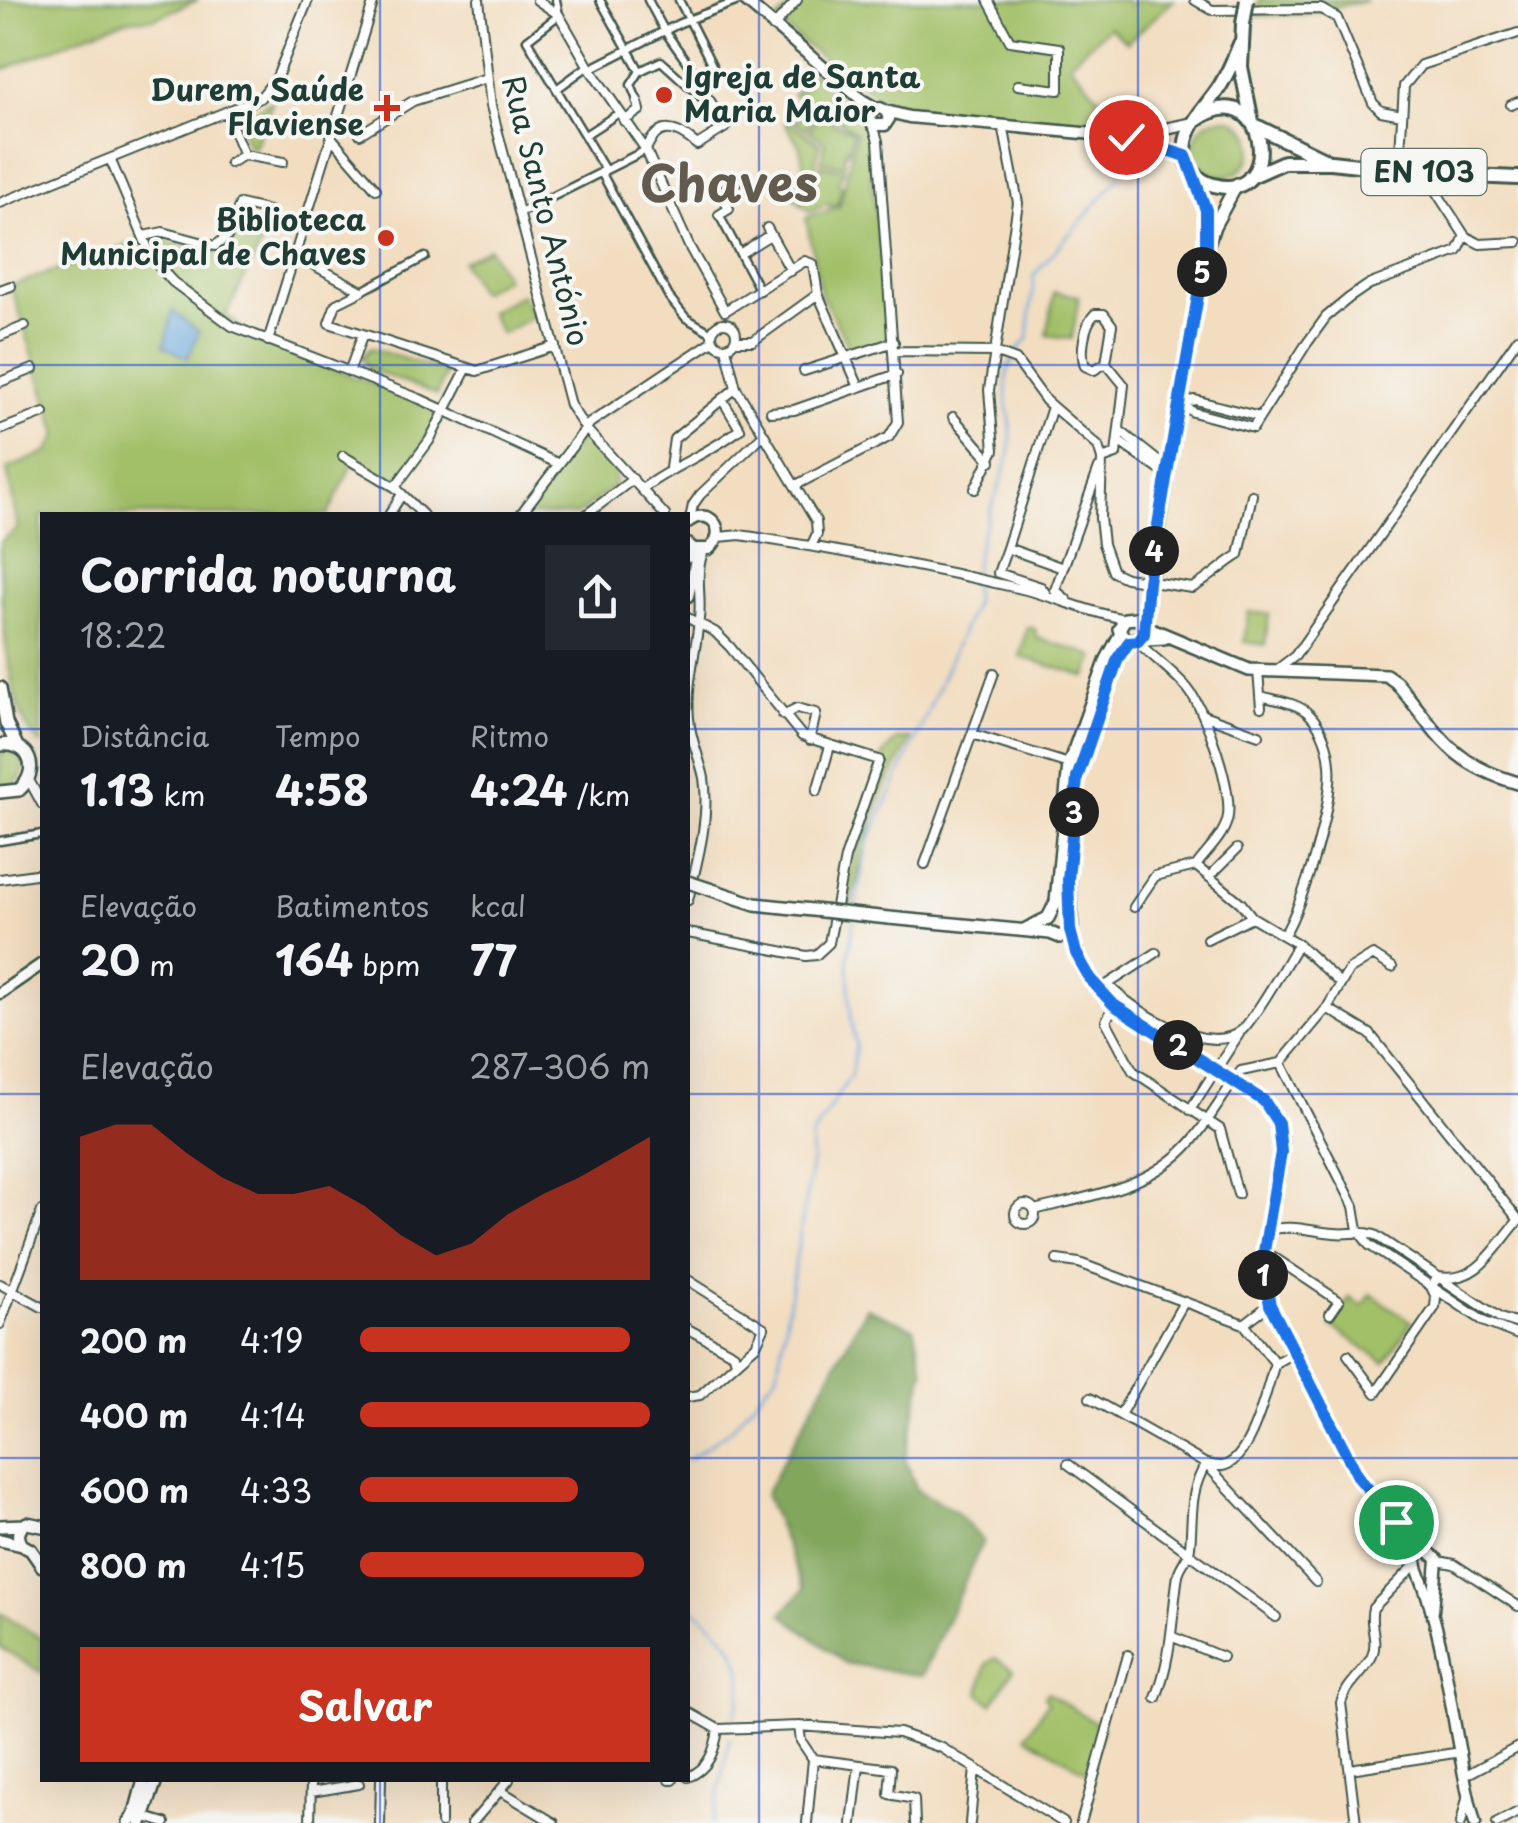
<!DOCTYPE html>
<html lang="pt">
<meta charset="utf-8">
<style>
body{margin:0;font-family:"Playpen Sans",sans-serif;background:#242831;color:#f1f3f6;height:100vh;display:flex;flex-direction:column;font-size:38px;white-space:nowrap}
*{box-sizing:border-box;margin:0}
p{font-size:32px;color:#9ea1a6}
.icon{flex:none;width:55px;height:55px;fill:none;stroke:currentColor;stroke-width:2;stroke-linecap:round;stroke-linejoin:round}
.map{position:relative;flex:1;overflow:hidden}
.details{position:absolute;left:40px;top:512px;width:650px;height:1270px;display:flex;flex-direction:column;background:#171b24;border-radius:0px;box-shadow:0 10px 40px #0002}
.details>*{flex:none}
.pin{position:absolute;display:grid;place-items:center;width:85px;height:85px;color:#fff;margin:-42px;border:5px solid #fff;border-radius:50%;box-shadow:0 2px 10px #0007}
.km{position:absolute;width:50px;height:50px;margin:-25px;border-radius:50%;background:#222;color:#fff;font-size:28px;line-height:50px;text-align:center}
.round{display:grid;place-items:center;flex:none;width:105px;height:105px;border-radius:0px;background:#242831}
.overview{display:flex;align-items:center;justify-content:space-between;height:170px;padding:0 40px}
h1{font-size:45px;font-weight:700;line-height:75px}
.metrics{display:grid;grid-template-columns:repeat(3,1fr);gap:15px;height:170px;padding:10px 40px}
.metrics div{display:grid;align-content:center}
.metrics b{font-size:42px;font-weight:700}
.metrics small{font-size:28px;font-weight:400}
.metrics p{font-size:28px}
.chart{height:280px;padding:20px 40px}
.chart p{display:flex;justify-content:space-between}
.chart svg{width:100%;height:180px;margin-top:10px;fill:#c8321e;opacity:.7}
.button{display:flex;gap:20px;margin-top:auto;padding:20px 40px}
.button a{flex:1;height:115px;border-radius:0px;background:#c8321e;color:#fff;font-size:40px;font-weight:700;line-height:115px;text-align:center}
ul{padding:0 40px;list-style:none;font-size:32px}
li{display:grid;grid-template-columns:160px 120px 1fr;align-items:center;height:75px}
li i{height:25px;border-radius:12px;background:#c8321e}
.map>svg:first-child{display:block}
.green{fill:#a2c067;stroke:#607e4e;stroke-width:2.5}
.forest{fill:#81a65c;stroke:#507248;stroke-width:2.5}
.water{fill:#6ba7dc;stroke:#457288;stroke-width:2.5}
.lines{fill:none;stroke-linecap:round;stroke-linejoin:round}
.stream{stroke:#6ba7dc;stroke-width:2.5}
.pedestrian-casing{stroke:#3f5549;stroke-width:11}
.minor-casing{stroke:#3f5549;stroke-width:12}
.tertiary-casing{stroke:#3f5549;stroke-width:15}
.secondary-casing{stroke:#3f5549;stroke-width:16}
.primary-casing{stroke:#3f5549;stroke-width:18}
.pedestrian{stroke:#fff;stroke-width:6}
.minor{stroke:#fff;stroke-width:8}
.tertiary{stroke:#fff;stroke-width:10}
.secondary{stroke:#fff;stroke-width:11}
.primary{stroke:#fff;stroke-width:12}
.tertiary-bridge-casing{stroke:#3f5549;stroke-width:15;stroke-linecap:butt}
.secondary-bridge-casing{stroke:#3f5549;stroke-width:16;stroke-linecap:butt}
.primary-bridge-casing{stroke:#3f5549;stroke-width:18;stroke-linecap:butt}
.tertiary-bridge{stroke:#fff;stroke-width:10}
.secondary-bridge{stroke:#fff;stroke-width:11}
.primary-bridge{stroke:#fff;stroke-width:12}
.route-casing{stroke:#fff;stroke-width:20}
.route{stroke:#1a73e8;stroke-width:12}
.grid{fill:none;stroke:#1d4ed8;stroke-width:2.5;stroke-opacity:0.55}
.poi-dot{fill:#c8321e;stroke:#f6f6f2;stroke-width:4}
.labels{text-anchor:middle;stroke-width:8;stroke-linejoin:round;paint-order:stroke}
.shield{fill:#f6f6f2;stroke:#60746d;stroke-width:2.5}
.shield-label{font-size:28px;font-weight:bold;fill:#1f3d34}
.poi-label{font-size:30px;font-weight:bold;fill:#1f3d34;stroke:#f6f6f2;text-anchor:end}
.street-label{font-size:30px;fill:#1f3d34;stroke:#f6f6f2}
.town-label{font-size:50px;font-weight:bold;fill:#645b4f;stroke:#f6f6f2}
</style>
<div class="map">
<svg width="1518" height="1823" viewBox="0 0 1518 1823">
<rect width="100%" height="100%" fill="#f6f6f2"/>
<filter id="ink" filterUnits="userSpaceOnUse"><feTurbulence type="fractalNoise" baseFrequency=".01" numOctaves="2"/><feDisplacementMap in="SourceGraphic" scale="20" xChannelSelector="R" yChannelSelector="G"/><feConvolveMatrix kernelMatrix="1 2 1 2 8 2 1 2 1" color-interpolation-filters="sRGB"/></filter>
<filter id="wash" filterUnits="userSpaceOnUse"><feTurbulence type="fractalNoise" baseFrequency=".0048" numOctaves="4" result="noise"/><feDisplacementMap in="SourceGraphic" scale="40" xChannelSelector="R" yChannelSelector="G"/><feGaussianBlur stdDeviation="2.25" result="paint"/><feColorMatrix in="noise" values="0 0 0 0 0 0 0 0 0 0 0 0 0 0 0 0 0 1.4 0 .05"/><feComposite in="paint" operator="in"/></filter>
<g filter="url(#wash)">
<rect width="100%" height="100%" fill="#f2ddc0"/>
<path class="green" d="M 0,0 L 198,0 L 155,18 L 127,20 L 83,36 L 0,71 Z
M 798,0 L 1126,0 L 1130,5 L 1136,0 L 1174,0 L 1127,42 L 1109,27 L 1071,61 L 1071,65 L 1111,111 L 1107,126 L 909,108 L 877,97 L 805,45 L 777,20 Z
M 1259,0 L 1367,0 L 1305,14 L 1257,16 Z
M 813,72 L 866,125 L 890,343 L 853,354 L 821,294 L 806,218 L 840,206 L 856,133 L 821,106 L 806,129 L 794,121 L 804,114 L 800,102 L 793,94 L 798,89 L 802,91 Z
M 269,102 L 272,102 L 254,147 L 248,146 L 240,125 L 241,120 Z
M 823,111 L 833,118 L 832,122 L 853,132 L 848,152 L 845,152 L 844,166 L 821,161 L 825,142 L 809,131 Z
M1194 147a29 29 0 1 1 58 0a29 29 0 1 1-58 0Z
M 789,122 L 820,144 L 812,178 L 796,200 L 792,196 L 793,176 L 804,166 L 799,145 L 785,123 Z
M 820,165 L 844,170 L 838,183 L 842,185 L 838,204 L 829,206 L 828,203 L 811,212 L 799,203 L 817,180 Z
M 149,237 L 211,253 L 221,250 L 231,237 L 264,239 L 226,315 L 252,337 L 445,412 L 395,487 L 353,462 L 328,515 L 42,515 L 41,744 C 4,718 0,586 0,542 L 18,529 L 7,469 L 48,452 L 58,434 L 11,286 Z
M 489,248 L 506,278 L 479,292 L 462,262 Z
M 1054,292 L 1079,296 L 1072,339 L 1047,335 Z
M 522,294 L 534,316 L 501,334 L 489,312 Z
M 371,348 L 446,372 L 437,395 L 369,369 L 362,357 Z
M 586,440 L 615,469 L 615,485 L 577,515 L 524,515 L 576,442 Z
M 1248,612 L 1269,614 L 1265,645 L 1244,642 Z
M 1027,627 L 1035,629 L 1037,638 L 1095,656 L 1087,677 L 1020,657 Z
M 897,739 L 911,739 L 883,791 L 872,822 L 850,907 L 844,907 L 848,887 L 844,883 L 846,875 L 850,872 L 883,755 Z
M 9,751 C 22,755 27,765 21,778 L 12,785 L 0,785 L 0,752 Z
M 1371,1294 L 1412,1322 L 1385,1362 L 1331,1326 L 1350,1297 L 1363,1306 Z
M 0,1613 L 42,1639 L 42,1673 L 0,1647 Z
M 995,1658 L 1013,1670 L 992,1704 L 979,1693 L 986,1664 Z
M 1047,1692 L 1102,1727 L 1090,1774 L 1026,1736 L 1048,1702 L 1044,1696 Z"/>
<path class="forest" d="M 866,1308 L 914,1328 L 924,1371 L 905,1459 L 917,1490 L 955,1511 L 983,1541 L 922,1676 L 845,1663 L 782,1614 L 804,1589 L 765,1494 Z"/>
<path class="water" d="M 173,311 L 199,332 L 188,358 L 164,346 Z"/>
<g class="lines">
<path class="stream" d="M 974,573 C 978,531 999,496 1009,455 C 1019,411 986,379 1028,339 L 1034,275 L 1120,176
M 855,909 L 867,844 L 923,723 L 975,601 L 973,581
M 688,1460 L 731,1429 L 777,1374 L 812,1160 L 811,1138 L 851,1075 L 856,1046 L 851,1020 L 848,959 L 854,917
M 688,1605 C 730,1636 756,1663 734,1717
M 713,1823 L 730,1738"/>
</g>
</g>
<g filter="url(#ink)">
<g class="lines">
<defs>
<path id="pedestrian" d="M 556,0 L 559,15 L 527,40 L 605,170
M 600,0 L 640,71 L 631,85 L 637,100
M 648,0 L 664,30 L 703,85
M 679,0 L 716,73
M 590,69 L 680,23 L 741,0
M 640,71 L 661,61 L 702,98 L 707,96 L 710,101
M 558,88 L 588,66
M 585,135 L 619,113
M 601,172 L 669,297 L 686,318 L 712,333
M 520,213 L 646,150
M 719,215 L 760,291
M 362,291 L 425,257
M 0,841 L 42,834"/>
<path id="minor" d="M 479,0 L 491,106 L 570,405 L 585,428 L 665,515
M 537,0 L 559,15 L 590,69 L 646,150 L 689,246 L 725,311
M 988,0 L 1010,41 L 1059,48 L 1059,90 L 1018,85
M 1195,0 L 1212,10 L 1321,9 L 1337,18 L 1373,103 L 1381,111 L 1402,115
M 773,27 L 797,0
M 1511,105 L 1518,102
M 226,112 L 244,155 L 283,162
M 624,121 L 640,110 L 637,100
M 360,134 L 413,101 L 487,78
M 331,137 L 376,189
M 646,150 C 658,120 678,128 697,145 L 726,127 L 710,101
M 111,161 L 153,260 L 173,282 L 232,326 L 420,399 L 559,464
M 230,163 L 244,155
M 1399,169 L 1404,86 L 1421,65 L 1518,33
M 1424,173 L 1465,236
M 0,203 L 260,98 L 277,77 L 308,0
M 719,215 L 729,209 L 720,192 L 736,183
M 767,228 L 791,271
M 144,236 L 163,232 L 215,246 L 227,237 L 240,204 L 269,211 L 270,223 L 263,231 L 231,229
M 1465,236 L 1480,244 L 1518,242
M 741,253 L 770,235
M 295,255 L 362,291
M 0,290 L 11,286
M 362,291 L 336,304 L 329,323 L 477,371 L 555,346
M 725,311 L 805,261 L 813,264 L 818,294 L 858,385
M 1095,314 L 1104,314 L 1112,325 L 1106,363 L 1094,370 L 1085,366 C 1080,353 1084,324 1095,314 Z
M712 335a12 12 0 1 1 24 0a12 12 0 1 1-24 0Z
M 0,336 L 25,326
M 268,341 L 374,0
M 736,341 L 753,341 L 818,294
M 726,348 L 736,388 L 816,521 L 817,534 L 811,546
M 895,351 L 994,352 L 1016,360 L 1046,401 L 1098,446 L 1102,459 L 1100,518 L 1103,544 L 1113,572 L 1126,578 L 1192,588 C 1204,583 1225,563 1239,555 L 1252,495
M 804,371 L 894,342
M 349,372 L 363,334
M 0,382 L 33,369
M 1179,403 L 1195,400 L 1260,417
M 1180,403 L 1193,412 L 1253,428 L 1305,346 L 1326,317 L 1349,298 L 1368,285 L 1458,251 L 1465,236
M 771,412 L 794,410 L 897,374
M 953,417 L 991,461
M 0,430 L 44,413
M 1120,431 L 1159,462 L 1169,463
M 1118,441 L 1167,475
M 343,456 L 395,487 L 423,515
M 1102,459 L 1116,454 L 1124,385 L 1106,363
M 670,468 L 674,439 L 736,388
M 796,485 L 889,437 L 898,422 L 878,141 L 873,125
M 395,487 L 429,441 L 467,368
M 642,489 C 673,465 709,454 740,429 L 722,399
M 975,489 L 994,450 L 989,390 L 1018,203 L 1003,125
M 389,515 L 402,494
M 520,515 L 590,423 L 713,341
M 586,515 L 633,479
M 690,519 L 693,505 L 700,495 L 764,434
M 719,537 L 740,535 C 835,549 928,567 1022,589 C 1057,597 1089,613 1125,619
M 1007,548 L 1052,407
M 1063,568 L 1099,468
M 1046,594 L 1041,587 L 998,573 L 1007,548 L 1063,568 L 1055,590 L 1066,599
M 688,618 L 715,632 L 730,647 L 802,736 L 879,760 L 845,858 L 829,943 L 816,955 L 806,956 L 688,933
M 1137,641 C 1153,658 1173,671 1188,689 C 1206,711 1235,794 1227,821 C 1222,838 1206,852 1196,866
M 1279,668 L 1295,656 L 1518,338
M 1258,671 L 1261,707
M 1260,696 C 1276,700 1299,703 1310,715 C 1322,727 1329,748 1330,765 C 1334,801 1303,905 1284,935
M 783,715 L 797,708 L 816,713 L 810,740
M 1203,715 L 1259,735
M 972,734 L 1069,764
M 29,780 L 42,804
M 817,791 L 830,746
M 925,864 L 994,673
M 1196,866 L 1241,903 L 1252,917 L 1298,944 L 1341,984
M 1209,877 L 1237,849
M 0,879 L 42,873
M 688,900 C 697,863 710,817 704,778 C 700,758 690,739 689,718 C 686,684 696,653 699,619 C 702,595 694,573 704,550
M 1134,907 L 1155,876 L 1196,866
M 1207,939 L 1252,917
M 1108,985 C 1131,1009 1209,1059 1242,1030 C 1256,1017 1286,963 1298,944
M 1105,986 L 1156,953
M 1114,1005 L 1106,1021 L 1133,1071 L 1220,1129 L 1238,1194
M 1327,1008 L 1370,1034 L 1518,1219
M 1281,1063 L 1354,1206 L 1358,1230 L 1369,1245 L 1485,1322 L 1518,1335
M 1190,1110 L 1239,1034
M1015 1214a10 10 0 1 1 20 0a10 10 0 1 1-20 0Z
M 1034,1210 C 1090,1196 1151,1188 1191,1142 C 1209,1121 1224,1094 1241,1071 L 1281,1063 L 1327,1008 L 1349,970 L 1373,955 L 1392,967
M 1267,1230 C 1291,1224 1310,1231 1334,1233 C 1350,1235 1358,1230 1375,1235 L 1500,1318 L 1518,1324
M 1263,1250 L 1339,1301 L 1330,1314
M 1057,1260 L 1079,1263 L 1244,1324
M 688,1280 L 764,1328 L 756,1345 L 700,1395 L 688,1397
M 0,1284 L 42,1307
M 1269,1305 L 1244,1324 L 1275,1363
M 0,1324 L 42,1211
M 688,1329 L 734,1354 L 736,1362
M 1348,1355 L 1376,1393 L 1435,1307 L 1436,1297 L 1431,1287 L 1438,1277 C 1478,1284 1494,1248 1518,1221
M 1090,1398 L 1206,1464 L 1316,1582
M 1120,1415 L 1184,1302
M 1068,1464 L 1276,1617
M 1438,1561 L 1454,1564 L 1518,1606
M 1173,1637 L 1222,1657
M 1156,1698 C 1173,1652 1171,1621 1178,1575 C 1180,1565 1189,1558 1190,1547 C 1193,1516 1189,1491 1206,1464 C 1211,1465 1216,1466 1222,1466 C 1251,1462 1267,1387 1275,1363 L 1293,1353
M 688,1712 L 718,1729 L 799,1726 L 899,1733 L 942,1748 L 1064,1823
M 799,1726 L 801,1741 L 813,1759 L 891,1769 L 889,1794 L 914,1799 L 915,1823
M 1350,1769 L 1461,1752
M 1464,1776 L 1518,1747
M 688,1777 C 709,1769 715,1750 718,1729
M 670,1780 L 673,1780
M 501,1791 L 554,1823
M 311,1792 L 359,1784
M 145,1817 L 165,1823
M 310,1823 L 311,1780
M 380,1823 L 381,1780
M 441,1823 L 441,1780
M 472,1823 L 509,1780
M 807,1823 L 813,1759
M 852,1823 L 859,1765
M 970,1823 L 975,1768
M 1081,1823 L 1128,1655
M 1356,1823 L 1341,1703 C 1346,1684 1364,1673 1372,1656 C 1379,1640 1368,1624 1373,1608 L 1416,1564
M 1461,1823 L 1467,1798
M 1497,1823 L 1518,1812"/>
<path id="tertiary" d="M 744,0 L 862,100 L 876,108
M 862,100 L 873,125 L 885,125 L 889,119 L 886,111 L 880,108 L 873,110 L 870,117
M 886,111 L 909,117 L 1126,137 L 1185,156
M 1127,137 L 1194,123
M 688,522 C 709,505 730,531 709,549 L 694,549 L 688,544
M 688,554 L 688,557
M 688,596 L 698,550
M 1070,930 C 1078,962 1093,990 1120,1009
M 0,993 L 42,964
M 1282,1141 C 1277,1200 1256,1246 1269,1305 L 1359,1478 L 1395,1522 L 1437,1559 L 1433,1611
M 1412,1541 C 1421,1555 1413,1559 1418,1570 C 1450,1650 1452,1740 1475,1823"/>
<path id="secondary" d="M 1193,172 L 1206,210 L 1207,236
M 1143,623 L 1206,250 L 1214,226 L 1237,184
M 1144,626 L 1249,670 L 1386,675 L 1396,682 C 1439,733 1448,763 1518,783
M 1138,641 L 1144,635 L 1143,623 L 1136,618 L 1125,619 L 1119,629 L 1125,640 L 1164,638
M 0,688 L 6,723 L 17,746
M 0,745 C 30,741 41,771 19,790 L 0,792
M 889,918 L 1050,933 L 1060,937 L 1068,934 L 1072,926 L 1069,874 L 1079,765 L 1116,663 L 1129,642
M 1026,929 L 1048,918 L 1056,902 L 1069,764 L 1107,659 L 1120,635
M 0,1526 L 23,1525
M 42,1526 L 27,1523 C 18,1528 16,1536 22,1545 L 31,1550 L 42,1566
M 0,1540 L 22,1545
M 129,1823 L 135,1813 L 144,1780
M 141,1823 L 156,1780"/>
<path id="primary" d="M 1243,24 L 1241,67 L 1252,122
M 1196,120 C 1268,69 1286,205 1214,185 C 1201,182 1190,172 1187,160 C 1178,132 1206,108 1220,86 C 1228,73 1234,59 1240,44
M 1256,126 L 1324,159
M 1250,177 L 1284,162 L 1331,162 L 1447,175 L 1518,178"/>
</defs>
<use href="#pedestrian" class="pedestrian-casing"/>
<use href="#minor" class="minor-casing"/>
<use href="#tertiary" class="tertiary-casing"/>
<use href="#secondary" class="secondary-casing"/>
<use href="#primary" class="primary-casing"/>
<use href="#pedestrian" class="pedestrian"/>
<use href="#minor" class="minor"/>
<use href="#tertiary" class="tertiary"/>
<use href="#secondary" class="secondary"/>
<use href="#primary" class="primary"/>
<defs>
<path id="tertiary-bridge" d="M 1120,1009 L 1259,1096 L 1276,1118 L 1282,1141"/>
<path id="secondary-bridge" d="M 688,882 L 755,904 L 889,918"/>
<path id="primary-bridge" d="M 1243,24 L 1247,0"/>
</defs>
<use href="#tertiary-bridge" class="tertiary-bridge-casing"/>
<use href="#secondary-bridge" class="secondary-bridge-casing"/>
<use href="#primary-bridge" class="primary-bridge-casing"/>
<use href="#tertiary-bridge" class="tertiary-bridge"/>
<use href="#secondary-bridge" class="secondary-bridge"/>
<use href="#primary-bridge" class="primary-bridge"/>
</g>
</g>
<g class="lines" filter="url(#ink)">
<defs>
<path id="route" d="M 1126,137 L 1186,156 L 1206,210 L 1206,250 L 1148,582 L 1144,634 L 1138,641 L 1129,642 L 1118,658 L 1077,778 L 1068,880 L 1070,930 L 1076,953 L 1091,980 L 1114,1005 L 1264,1101 L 1278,1123 L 1281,1152 L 1262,1263 L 1270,1305 L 1359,1478 L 1396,1522"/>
</defs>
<use href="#route" class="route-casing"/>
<use href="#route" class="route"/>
</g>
<path class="grid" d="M 380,0 L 380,515M 759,0 L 759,1823M 1138,0 L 1138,1823M 0,365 L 1518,365M 0,729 L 42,729M 688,729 L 1518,729M 0,1094 L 42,1094M 688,1094 L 1518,1094M 0,1458 L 42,1458M 688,1458 L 1518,1458M 380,1780 L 380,1823"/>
<g class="poi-dot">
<circle cx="664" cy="95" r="10"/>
<path d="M382 93h10v10h10v10h-10v10h-10v-10h-10v-10h10z"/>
<circle cx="386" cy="238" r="10"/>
</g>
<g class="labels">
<rect class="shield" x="1361.5" y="149" width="125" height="46" rx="8"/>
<g class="shield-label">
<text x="1424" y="182">EN 103</text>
</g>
<g class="poi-label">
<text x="684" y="88" text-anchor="start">Igreja de Santa<tspan x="684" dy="34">Maria Maior</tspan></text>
<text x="364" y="101">Durem, Saúde<tspan x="364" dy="34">Flaviense</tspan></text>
<text x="366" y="231">Biblioteca<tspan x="366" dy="34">Municipal de Chaves</tspan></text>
</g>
<g class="street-label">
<text transform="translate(545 211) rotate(76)" y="10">Rua Santo António</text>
</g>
<g class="town-label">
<text x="729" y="202">Chaves</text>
</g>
</g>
</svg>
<div class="pin" style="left:1396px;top:1522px;background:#1e9e55"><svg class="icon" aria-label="arrive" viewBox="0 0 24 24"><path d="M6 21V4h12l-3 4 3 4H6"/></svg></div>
<div class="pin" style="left:1126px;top:137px;background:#d93025"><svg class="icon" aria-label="check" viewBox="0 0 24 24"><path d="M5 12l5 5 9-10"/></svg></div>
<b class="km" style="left:1263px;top:1275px">1</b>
<b class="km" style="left:1178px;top:1045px">2</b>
<b class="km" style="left:1074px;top:812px">3</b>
<b class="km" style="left:1154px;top:551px">4</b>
<b class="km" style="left:1202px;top:272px">5</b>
<section class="details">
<div class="overview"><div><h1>Corrida noturna</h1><p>18:22</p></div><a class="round"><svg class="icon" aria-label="share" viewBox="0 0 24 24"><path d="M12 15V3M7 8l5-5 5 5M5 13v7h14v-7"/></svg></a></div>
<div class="metrics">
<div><p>Distância</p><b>1.13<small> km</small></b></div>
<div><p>Tempo</p><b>4:58</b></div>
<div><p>Ritmo</p><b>4:24<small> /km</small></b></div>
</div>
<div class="metrics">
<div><p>Elevação</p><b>20<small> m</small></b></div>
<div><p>Batimentos</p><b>164<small> bpm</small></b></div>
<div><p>kcal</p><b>77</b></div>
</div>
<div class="chart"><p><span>Elevação</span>287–306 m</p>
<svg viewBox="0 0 160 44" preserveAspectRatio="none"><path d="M0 44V9L10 6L20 6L30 13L40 19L50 23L60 23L70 21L80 26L90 33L100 38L110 35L120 28L130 23L140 19L150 14L160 9V44z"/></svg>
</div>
<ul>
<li><b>200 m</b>4:19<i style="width:93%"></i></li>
<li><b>400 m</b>4:14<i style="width:100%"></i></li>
<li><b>600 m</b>4:33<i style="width:75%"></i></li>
<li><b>800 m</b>4:15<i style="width:98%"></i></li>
</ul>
<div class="button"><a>Salvar</a></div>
</section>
</div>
